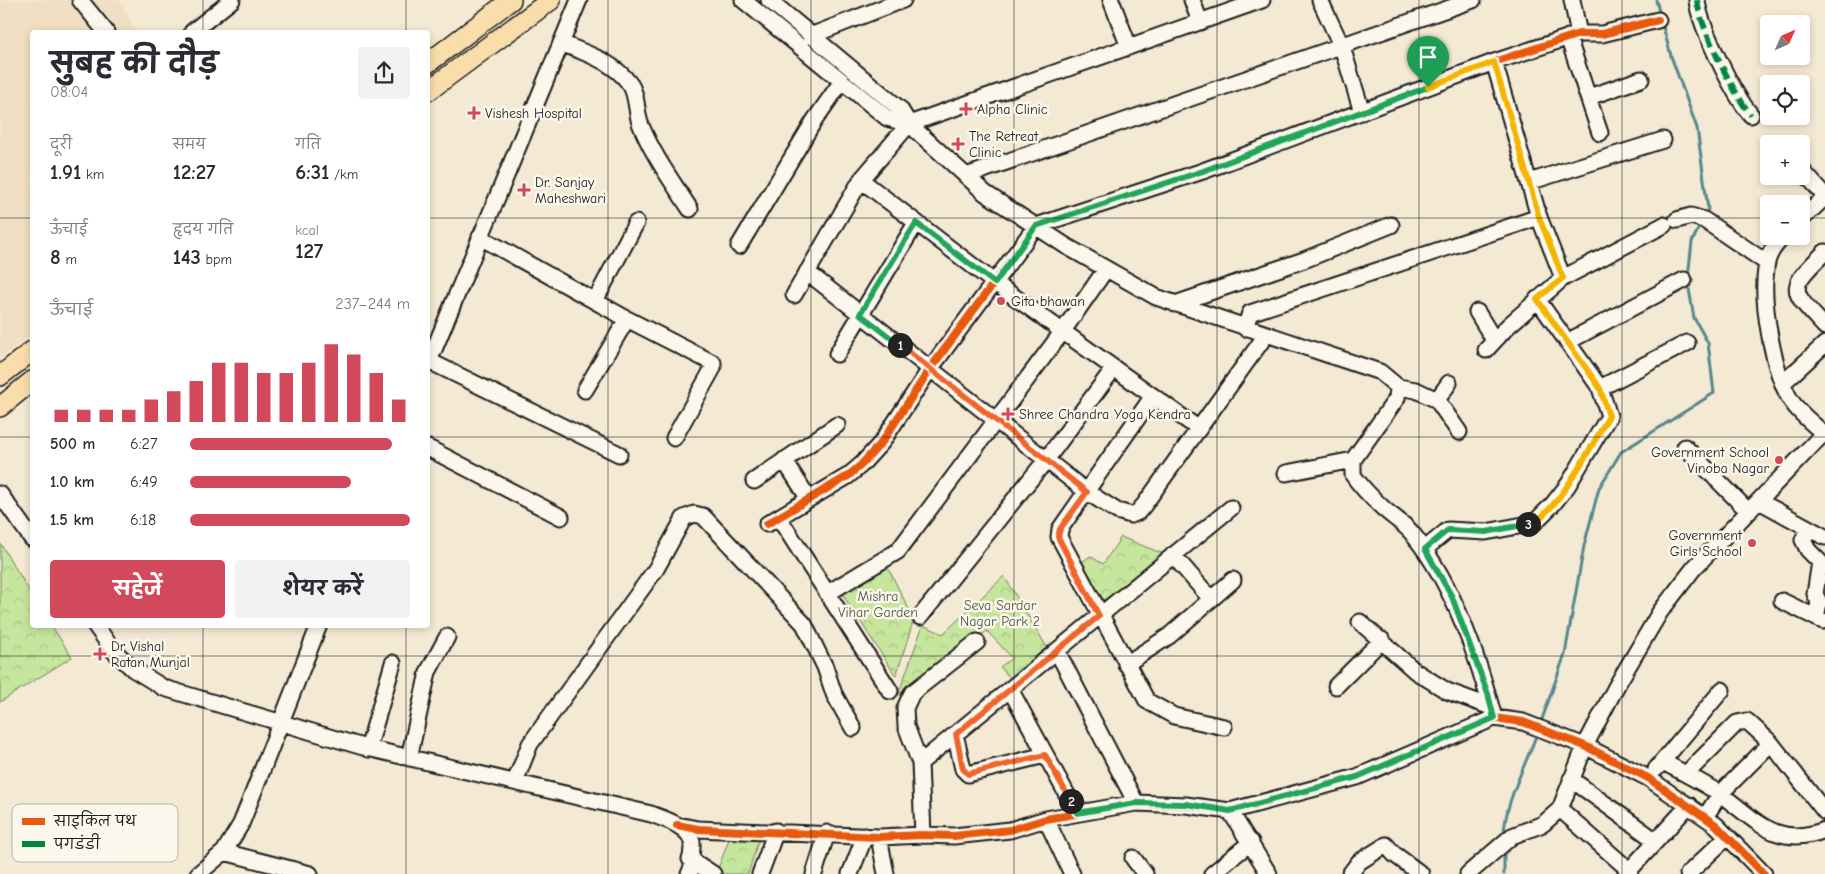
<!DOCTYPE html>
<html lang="hi">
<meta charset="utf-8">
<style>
body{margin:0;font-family:"Comic Neue","Playpen Sans Deva",sans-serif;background:#f2f2f3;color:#2b2b33;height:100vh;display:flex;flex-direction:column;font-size:19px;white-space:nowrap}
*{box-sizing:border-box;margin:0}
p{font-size:16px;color:#7c7c81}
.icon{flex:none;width:28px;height:28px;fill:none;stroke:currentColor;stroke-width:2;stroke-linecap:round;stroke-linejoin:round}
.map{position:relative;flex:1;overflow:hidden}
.details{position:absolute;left:30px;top:30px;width:400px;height:598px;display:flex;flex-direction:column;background:#fff;border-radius:5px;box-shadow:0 2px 8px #0003}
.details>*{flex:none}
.needle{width:32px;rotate:45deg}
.buttons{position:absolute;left:1760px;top:15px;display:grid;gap:10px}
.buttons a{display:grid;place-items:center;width:50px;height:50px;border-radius:5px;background:#fff;box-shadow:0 2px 8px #0003;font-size:25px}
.pin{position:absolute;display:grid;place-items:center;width:42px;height:42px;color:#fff;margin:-51px -21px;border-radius:50% 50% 50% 0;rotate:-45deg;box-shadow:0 0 5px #0007}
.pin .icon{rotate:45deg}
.km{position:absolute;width:25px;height:25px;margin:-12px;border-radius:50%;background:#222;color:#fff;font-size:14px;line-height:25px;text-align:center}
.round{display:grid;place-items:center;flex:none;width:52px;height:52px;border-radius:5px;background:#f2f2f3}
.summary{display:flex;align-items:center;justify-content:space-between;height:85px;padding:0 20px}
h1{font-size:28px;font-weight:700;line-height:38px}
.stats{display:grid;grid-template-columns:repeat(3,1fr);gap:8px;height:85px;padding:5px 20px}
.stats div{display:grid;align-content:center}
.stats b{font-size:21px;font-weight:700}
.stats small{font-size:14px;font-weight:400}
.stats p{font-size:14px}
.chart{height:140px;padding:10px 20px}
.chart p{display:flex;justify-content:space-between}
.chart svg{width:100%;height:90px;margin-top:5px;stroke:#d1495b;stroke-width:6}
.action{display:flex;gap:10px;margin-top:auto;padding:10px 20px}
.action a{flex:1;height:58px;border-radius:5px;background:#d1495b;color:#fff;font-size:20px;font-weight:700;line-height:58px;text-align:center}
.action a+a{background:#f2f2f3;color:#2b2b33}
ul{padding:0 20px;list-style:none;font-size:16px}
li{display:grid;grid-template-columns:80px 60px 1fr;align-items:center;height:38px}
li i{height:12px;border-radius:6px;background:#d1495b}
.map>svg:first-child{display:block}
.built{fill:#f0dfc2}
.forest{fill:url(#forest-crowns);stroke:#71805c}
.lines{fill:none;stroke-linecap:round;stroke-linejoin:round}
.stream{stroke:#57878c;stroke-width:3}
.minor-casing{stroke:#1c1c1c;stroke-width:19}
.major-casing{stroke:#1c1c1c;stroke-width:22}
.minor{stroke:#fbf7ec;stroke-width:15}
.major{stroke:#f9deab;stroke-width:19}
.quiet{stroke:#00873e;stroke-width:6;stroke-dasharray:12 6;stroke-linecap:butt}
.cycleway-casing{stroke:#fbf7ec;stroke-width:11}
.cycleway{stroke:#e8590c;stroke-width:8}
.split-1-casing{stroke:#fff;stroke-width:10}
.split-2-casing{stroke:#fff;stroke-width:10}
.split-3-casing{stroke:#fff;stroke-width:10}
.split-4-casing{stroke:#fff;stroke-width:10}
.split-1{stroke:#22a559;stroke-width:6}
.split-2{stroke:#f0652b;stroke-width:6}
.split-3{stroke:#22a559;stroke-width:6}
.split-4{stroke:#f5b400;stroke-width:6}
.grid{fill:none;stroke:#1c1c1c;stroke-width:1;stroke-opacity:0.55}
.poi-dot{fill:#d1495b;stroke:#fbf7ec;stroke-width:2}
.labels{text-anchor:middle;stroke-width:5;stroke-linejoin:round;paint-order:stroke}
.poi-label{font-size:14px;fill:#1c1c1c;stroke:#fbf7ec;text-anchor:start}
.park-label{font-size:14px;fill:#4f5843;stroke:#fbf7ec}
.key{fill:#fbf7ec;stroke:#b8b5ae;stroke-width:1}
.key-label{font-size:14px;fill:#1c1c1c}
</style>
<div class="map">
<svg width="1825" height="874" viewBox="0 0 1825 874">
<defs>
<pattern id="forest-crowns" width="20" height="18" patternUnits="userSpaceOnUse" patternTransform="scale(1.25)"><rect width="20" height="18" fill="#c6e59d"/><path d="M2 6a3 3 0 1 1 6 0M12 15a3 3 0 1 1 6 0" fill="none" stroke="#aac487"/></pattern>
</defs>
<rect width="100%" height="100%" fill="#f4e9d3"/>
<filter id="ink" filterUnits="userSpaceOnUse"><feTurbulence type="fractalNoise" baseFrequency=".02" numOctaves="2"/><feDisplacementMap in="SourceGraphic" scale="10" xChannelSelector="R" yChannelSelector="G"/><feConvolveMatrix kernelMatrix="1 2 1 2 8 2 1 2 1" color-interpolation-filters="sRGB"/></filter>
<g filter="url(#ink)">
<path class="built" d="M 0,0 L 119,0 L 137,32 L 32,32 L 32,335 L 0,358 Z"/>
<path class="forest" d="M 1121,537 L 1166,555 L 1104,600 L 1077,566 L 1090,556 L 1103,564 Z
M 0,543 L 32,595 L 32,625 L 51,625 L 72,657 L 0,702 Z
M 888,568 L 914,619 L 896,676 L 841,592 Z
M 1004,576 L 1048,649 L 1012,680 L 1000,667 L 1012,658 L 987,631 L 898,695 L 923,625 L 943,634 Z
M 732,831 L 759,838 L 748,874 L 716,874 Z"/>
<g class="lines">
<path class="stream" d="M 1656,0 L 1660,15
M 1662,23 L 1671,56 L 1697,128 L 1708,209 L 1705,215
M 1688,277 L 1692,242 L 1701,223
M 1540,725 L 1565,654 L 1584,546 L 1599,488 L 1621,452 L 1714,393 L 1708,343 L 1694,318 L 1688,283
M 1504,836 C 1504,803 1526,765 1537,733
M 1504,850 L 1504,874"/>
<defs>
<path id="minor" d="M 80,0 L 106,32
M 743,0 L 887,118 L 909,124
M 769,0 L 900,109 L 909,124 L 985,193 L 1066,246 L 1156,297 L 1380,372 L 1398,387 L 1416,390 L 1437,400 L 1459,432
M 1111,0 L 1129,47
M 1192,0 L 1200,22
M 1320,0 L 1342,47 L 1362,112
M 1572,0 L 1579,34
M 1697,0 C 1699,25 1734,95 1751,115
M 192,32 L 232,0
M 810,36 L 903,0
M 1568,37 L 1600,133
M 561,43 C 585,53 613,61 629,83 C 637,92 636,111 640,123 C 652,154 672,181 690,209
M 1494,62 L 1539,217 L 1563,278
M 1589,97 L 1641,79
M 1801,169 L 1825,196
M 966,176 L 1473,0
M 861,180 L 995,283 L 1199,429
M 1529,182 L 1663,140
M 1677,220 L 1691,216 L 1704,220 L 1767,263
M 1801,220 L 1825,197
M 1784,236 C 1774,246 1767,255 1766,269 C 1761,302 1773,370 1790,399 C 1798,413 1814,424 1825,435
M 480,237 L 627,319 L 713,363 L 713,368 L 674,438
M 739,246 L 814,121 L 842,81
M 1825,252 C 1786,290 1790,289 1825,327
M 807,272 L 1087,492 L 1117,511 L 1131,515 L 1138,512 L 1144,505 L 1266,335
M 794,295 L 861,180 L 909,124 L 1262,0
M 1537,299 L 1600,388 L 1687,343
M 595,301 L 636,223
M 1175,304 L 1304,260 L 1391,225
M 1477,312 L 1494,340
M 1245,328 L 1250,313 L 1539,217
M 1567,342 L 1684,280
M 1486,350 L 1508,326 L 1563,278 L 1664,225
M 837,354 L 916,223
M 429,361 L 619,454
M 428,364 L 579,0
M 1783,383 L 1825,344
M 1398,387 L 1397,398 L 1353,460 L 1353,475 C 1361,487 1373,499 1384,509 C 1394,518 1407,525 1415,537 C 1453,584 1479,660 1494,718
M 585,390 L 627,319
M 1153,396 L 1060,529 L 1059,537 L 1147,701 L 1174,716 L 1224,727
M 1437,400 L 1449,383
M 1685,447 L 1749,512
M 428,448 L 561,517
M 784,460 L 809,499
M 1286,473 L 1353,460
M 754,481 L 837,425
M 0,494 L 32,539
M 1759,501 L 1825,537
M 779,518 L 890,691
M 767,524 L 848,476 L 861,465 L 882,442 L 930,369 L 1036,226 L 1203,171 L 1494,62 L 1579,34 L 1602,34 L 1658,20
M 1808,529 L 1803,540 L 1808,550 L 1820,562 L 1815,594 L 1819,602 L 1816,618
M 1425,549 L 1448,530 L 1486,532 L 1534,523 L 1553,504 L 1568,485 L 1609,416 L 1600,388
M 1173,555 L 1211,599
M 828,593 L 898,551 L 1063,331 L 1106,269
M 1782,601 L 1823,621
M 920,617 L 1046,460 L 1114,368
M 1360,622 L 1415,671 L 1447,691 L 1491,707
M 95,625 L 113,650 L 133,669 L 164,688 L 363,747 L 651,814 C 664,819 689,826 692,842 C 693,851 689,857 693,865 L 689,874
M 1057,651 L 1136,803
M 1126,664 L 1169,636 L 1233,580
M 1336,686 L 1382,640
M 1010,689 L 1077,813
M 955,734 L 963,769 L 968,774 L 1045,755
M 368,749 L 393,663
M 409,758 L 428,672 L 447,637
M 1663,762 C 1682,772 1702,782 1720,794 C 1756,819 1775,849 1825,830
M 920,763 L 906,726 L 905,708 L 912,693 L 977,642
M 1656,769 L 1722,690
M 1686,774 L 1737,723 L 1747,721 L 1771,743 L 1825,812
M 1571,779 L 1656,841
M 515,782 L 530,744 L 656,569 L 684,518 L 694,514 L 703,516 L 804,624 L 825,667 L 834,694 L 853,728
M 1560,809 L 1629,870
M 1230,811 L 1269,874
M 1705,817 L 1720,794 L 1771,743
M 1046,819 L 1072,874
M 677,825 L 698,829 L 879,837 L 923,835 L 954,836 L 1010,830 L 1046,819 L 1136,803 L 1186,805 L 1230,811 L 1357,777 L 1494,718 L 1523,722 L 1585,746 L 1648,778 L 1716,825 L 1764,874
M 923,835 L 920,763 L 1231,508
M 879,837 L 886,874
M 224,852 L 310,874
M 1133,858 L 1145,874
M 690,859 L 713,874
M 198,874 L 224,852 L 241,824 L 319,625
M 760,874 L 776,831
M 814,874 L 827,833
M 850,874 L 865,836
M 1212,874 L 1251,842
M 1350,874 L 1359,862 L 1386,845 L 1394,854 L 1421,874
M 1468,874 L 1512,836 L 1543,824 L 1560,809 L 1585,746 L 1617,685 L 1660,612 L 1694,568 L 1823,434
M 1626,874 L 1689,805
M 1688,874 L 1727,837"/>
<path id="major" d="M 428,63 L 511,0
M 428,91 L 551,0
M 0,376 L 32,351
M 0,407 L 32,381"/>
</defs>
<use href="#minor" class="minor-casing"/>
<use href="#major" class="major-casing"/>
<use href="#minor" class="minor"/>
<use href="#major" class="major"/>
<path class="quiet" d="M 1697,0 C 1699,25 1734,95 1751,115
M 1425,549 L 1448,530 L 1486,532 L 1534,523 L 1553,504 L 1568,485 L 1609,416 L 1600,388"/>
<defs>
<path id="cycleway" d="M 767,524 L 848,476 L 861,465 L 882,442 L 930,369 L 1036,226 L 1203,171 L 1494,62 L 1579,34 L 1602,34 L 1658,20
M 677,825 L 698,829 L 879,837 L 923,835 L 954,836 L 1010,830 L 1046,819 L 1136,803 L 1186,805 L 1230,811 L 1357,777 L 1494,718 L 1523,722 L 1585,746 L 1648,778 L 1716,825 L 1764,874"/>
</defs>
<use href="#cycleway" class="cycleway-casing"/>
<use href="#cycleway" class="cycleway"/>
</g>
</g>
<g class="lines" filter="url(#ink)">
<defs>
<path id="split-1" d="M 900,345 L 860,314 L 916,223 L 995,283 L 1036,226 L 1203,171 L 1428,87"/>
<path id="split-2" d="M 900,345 L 1087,492 L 1060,529 L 1058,537 L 1099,616 L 956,734 L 963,769 L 968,774 L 1045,755 L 1071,801"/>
<path id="split-3" d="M 1071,801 L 1077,813 L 1136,803 L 1186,804 L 1230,811 L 1357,777 L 1494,718 L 1488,694 L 1452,597 L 1425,549 L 1448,530 L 1486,532 L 1528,524"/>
<path id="split-4" d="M 1428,87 L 1494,62 L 1539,217 L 1563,278 L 1537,299 L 1600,388 L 1609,416 C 1594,440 1555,519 1528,524"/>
</defs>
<use href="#split-1" class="split-1-casing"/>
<use href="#split-2" class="split-2-casing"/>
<use href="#split-3" class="split-3-casing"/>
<use href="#split-4" class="split-4-casing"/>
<use href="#split-1" class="split-1"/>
<use href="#split-2" class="split-2"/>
<use href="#split-3" class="split-3"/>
<use href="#split-4" class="split-4"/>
</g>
<path class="grid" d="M 203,0 L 203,32M 406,0 L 406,32M 608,0 L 608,874M 811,0 L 811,874M 1014,0 L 1014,874M 1217,0 L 1217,874M 1419,0 L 1419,874M 1622,0 L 1622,874M 0,218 L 32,218M 428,218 L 1769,218M 1801,218 L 1825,218M 0,437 L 32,437M 428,437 L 1825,437M 203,625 L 203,874M 406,625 L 406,874M 0,656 L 1825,656"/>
<g class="poi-dot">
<path d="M963.5 101.5h5v5h5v5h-5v5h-5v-5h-5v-5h5z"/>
<path d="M471.5 105.5h5v5h5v5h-5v5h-5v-5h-5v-5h5z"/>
<path d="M955.5 136.5h5v5h5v5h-5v5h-5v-5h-5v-5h5z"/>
<path d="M521.5 182.5h5v5h5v5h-5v5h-5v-5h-5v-5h5z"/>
<circle cx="1001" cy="301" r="5"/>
<path d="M1005.5 406.5h5v5h5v5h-5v5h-5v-5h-5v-5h5z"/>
<circle cx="1779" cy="460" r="5"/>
<circle cx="1752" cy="543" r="5"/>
<path d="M97.5 646.5h5v5h5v5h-5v5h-5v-5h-5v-5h5z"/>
</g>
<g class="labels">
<g class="poi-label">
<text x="977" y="114">Alpha Clinic</text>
<text x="485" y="118">Vishesh Hospital</text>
<text x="969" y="141">The Retreat<tspan x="969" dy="16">Clinic</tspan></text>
<text x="535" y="187">Dr. Sanjay<tspan x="535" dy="16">Maheshwari</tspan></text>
<text x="1011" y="306">Gita bhawan</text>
<text x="1019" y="419">Shree Chandra Yoga Kendra</text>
<text x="1769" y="457" text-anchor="end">Government School<tspan x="1769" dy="16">Vinoba Nagar</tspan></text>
<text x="1742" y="540" text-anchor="end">Government<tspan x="1742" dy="16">Girls School</tspan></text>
<text x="111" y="651">Dr Vishal<tspan x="111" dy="16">Ratan Munjal</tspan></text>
</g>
<g class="park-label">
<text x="878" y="601">Mishra<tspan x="878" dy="16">Vihar Garden</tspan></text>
<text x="1000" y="610">Seva Sardar<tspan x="1000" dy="16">Nagar Park 2</tspan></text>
</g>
</g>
<rect x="12" y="804" width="166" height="58" rx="8" class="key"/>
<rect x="22" y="818" width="23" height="7" fill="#e8590c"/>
<rect x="22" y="841" width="23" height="6" fill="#00873e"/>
<g class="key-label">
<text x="54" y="826">साइकिल पथ</text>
<text x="54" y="849">पगडंडी</text>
</g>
</svg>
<div class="buttons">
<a><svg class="needle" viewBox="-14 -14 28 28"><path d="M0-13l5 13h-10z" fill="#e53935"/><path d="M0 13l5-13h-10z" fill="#7c7c81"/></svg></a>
<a><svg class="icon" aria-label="locate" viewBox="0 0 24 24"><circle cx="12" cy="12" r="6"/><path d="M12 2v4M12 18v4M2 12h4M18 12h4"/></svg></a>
<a>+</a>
<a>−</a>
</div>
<div class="pin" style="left:1428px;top:87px;background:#1e9e55"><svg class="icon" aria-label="arrive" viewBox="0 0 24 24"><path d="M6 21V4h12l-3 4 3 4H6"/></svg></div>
<b class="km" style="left:900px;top:345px">1</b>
<b class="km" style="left:1071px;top:801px">2</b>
<b class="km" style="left:1528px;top:524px">3</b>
<section class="details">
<div class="summary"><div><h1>सुबह की दौड़</h1><p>08:04</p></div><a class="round"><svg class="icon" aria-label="share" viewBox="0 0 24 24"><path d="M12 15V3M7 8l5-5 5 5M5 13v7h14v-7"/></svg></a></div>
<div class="stats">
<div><p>दूरी</p><b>1.91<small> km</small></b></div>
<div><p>समय</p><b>12:27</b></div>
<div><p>गति</p><b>6:31<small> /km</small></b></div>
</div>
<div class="stats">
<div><p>ऊँचाई</p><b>8<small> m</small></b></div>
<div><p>हृदय गति</p><b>143<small> bpm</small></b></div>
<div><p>kcal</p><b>127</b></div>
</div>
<div class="chart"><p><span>ऊँचाई</span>237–244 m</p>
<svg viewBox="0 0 160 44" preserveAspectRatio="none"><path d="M5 44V38M15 44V38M25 44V38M35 44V38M45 44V33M55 44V29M65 44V24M75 44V15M85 44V15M95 44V20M105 44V20M115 44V15M125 44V6M135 44V11M145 44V20M155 44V33"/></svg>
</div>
<ul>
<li><b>500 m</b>6:27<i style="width:92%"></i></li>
<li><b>1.0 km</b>6:49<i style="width:73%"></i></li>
<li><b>1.5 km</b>6:18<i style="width:100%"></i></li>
</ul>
<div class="action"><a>सहेजें</a><a>शेयर करें</a></div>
</section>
</div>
